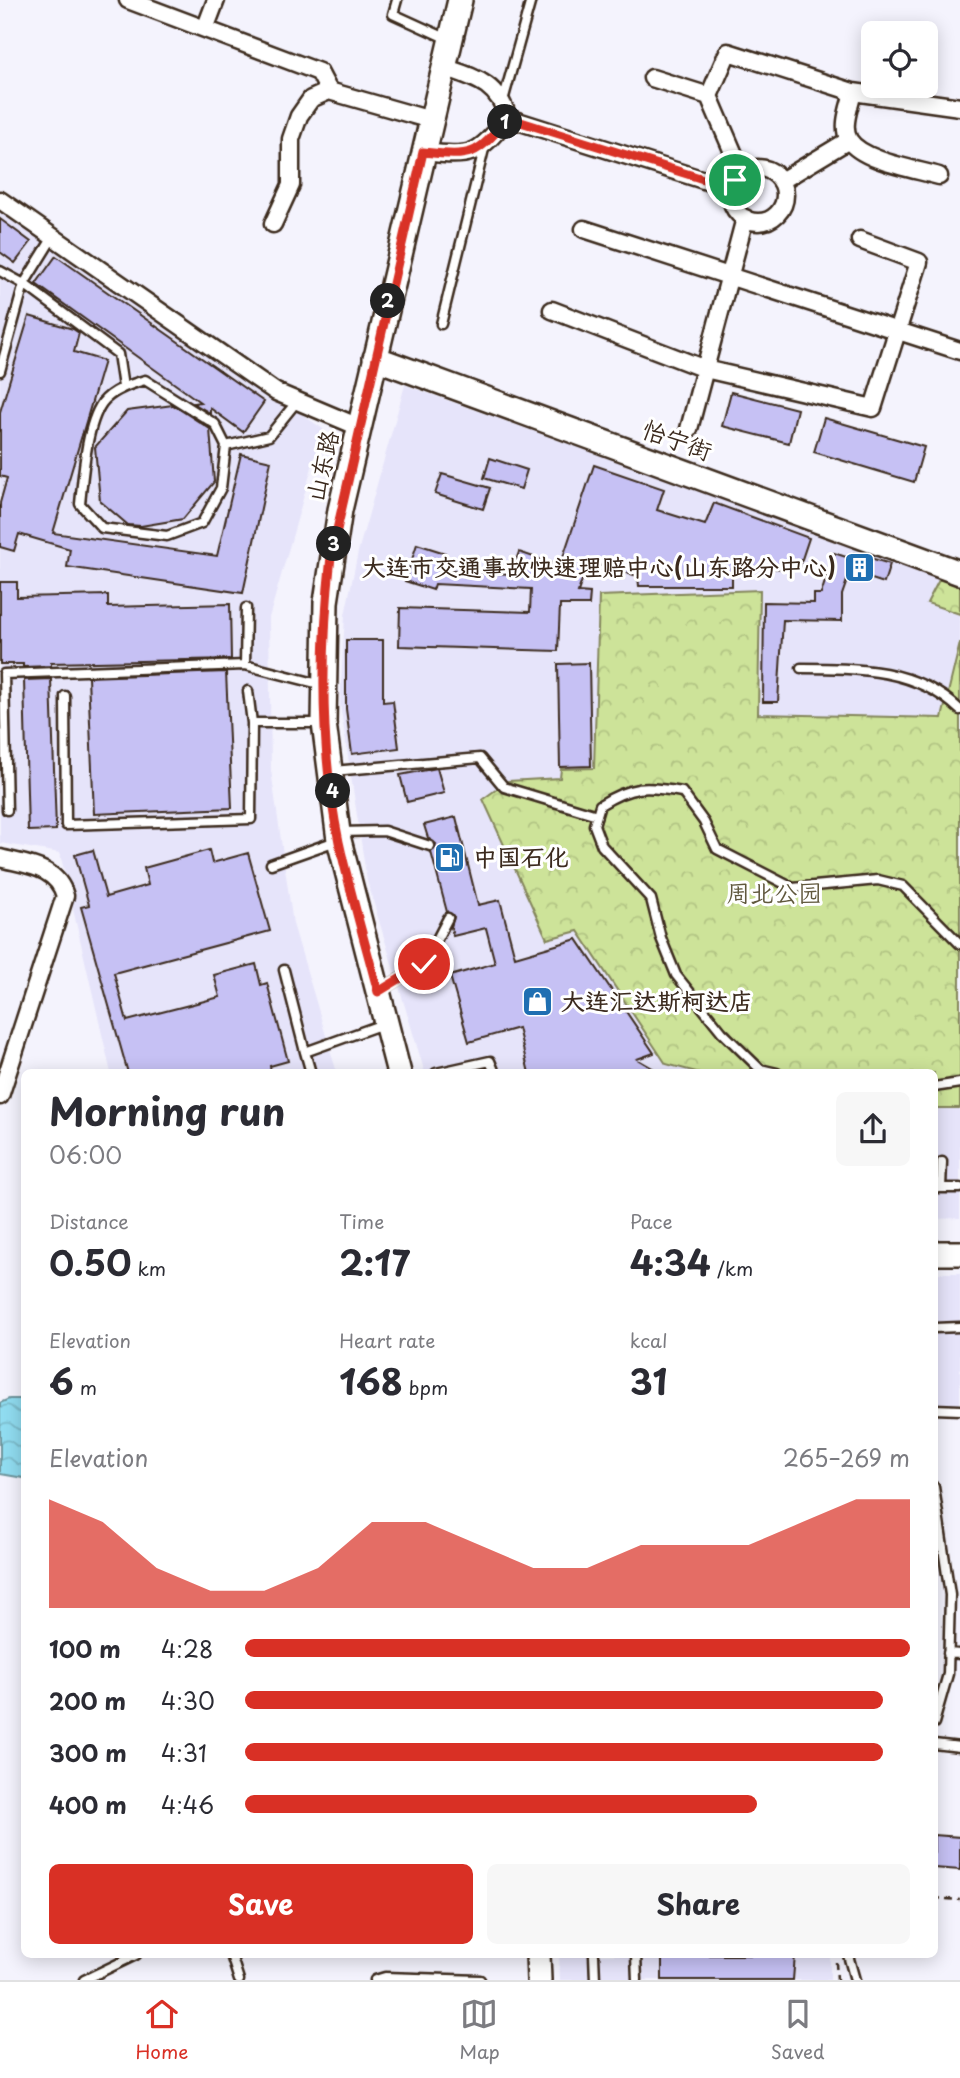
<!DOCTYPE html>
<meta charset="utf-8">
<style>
body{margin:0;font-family:"Playpen Sans","LXGW WenKai TC",sans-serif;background:#f7f7f7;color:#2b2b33;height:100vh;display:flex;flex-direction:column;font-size:26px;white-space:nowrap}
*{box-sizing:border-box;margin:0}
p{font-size:23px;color:#7c7c81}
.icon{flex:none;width:38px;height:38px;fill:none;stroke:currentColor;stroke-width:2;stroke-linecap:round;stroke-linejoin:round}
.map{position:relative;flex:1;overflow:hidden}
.drawer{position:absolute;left:21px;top:1069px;width:917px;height:889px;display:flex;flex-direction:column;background:#fff;border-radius:10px;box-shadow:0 4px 18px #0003}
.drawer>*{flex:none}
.fabs{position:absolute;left:861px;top:21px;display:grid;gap:14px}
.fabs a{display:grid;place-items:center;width:77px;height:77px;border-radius:10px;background:#fff;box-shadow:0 4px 18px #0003;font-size:35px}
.pin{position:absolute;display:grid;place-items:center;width:60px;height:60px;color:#fff;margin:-30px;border:4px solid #fff;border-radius:50%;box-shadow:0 2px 7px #0007}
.km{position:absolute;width:35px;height:35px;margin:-18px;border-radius:50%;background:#222;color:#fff;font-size:19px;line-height:35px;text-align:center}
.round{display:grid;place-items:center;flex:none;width:74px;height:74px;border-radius:10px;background:#f7f7f7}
.summary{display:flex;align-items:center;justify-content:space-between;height:119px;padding:0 28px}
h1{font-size:38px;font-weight:700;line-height:52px}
.metrics{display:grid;grid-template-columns:repeat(3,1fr);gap:10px;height:119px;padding:7px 28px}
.metrics div{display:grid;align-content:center}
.metrics b{font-size:35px;font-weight:700}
.metrics small{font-size:19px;font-weight:400}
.metrics p{font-size:19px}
.chart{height:196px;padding:14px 28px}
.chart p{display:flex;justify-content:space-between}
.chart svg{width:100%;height:126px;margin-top:7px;fill:#d93025;opacity:.7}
.action{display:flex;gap:14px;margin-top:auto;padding:14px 28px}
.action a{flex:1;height:80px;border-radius:10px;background:#d93025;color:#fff;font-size:28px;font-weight:700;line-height:80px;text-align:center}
.action a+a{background:#f7f7f7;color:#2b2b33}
ul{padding:0 28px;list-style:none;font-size:23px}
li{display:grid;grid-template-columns:112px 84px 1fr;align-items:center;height:52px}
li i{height:18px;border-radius:9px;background:#d93025}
.dock{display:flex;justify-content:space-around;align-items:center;height:98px;border-top:2px solid #e1e1e2;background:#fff;font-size:19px;color:#7c7c81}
.dock a{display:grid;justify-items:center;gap:4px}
.dock .active{color:#d93025}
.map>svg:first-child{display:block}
.built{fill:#e6e4fa}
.forest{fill:url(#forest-crowns);stroke:#84865c;stroke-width:2}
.water{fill:url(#water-waves);stroke:#6e959c;stroke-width:2}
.building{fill:#c6c1f4;stroke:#3b2a1e;stroke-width:2}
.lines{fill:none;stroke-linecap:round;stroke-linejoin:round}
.lane-casing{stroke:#3b2a1e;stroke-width:13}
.street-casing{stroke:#3b2a1e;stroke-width:21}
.secondary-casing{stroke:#3b2a1e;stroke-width:28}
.path{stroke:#3b2a1e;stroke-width:2.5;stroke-dasharray:7 5;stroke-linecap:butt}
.lane{stroke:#fff;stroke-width:8}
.street{stroke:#fff;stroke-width:16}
.secondary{stroke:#fff;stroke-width:23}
.route-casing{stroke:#fff;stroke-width:14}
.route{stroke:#d93025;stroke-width:9}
.labels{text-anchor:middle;stroke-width:6;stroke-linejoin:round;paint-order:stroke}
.street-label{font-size:24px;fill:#3b2a1e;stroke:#fff}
.poi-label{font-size:24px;font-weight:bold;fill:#3b2a1e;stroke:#fff;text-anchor:start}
.park-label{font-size:24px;fill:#60583d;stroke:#fff}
</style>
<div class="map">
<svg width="960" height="1980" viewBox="0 0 960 1980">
<defs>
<pattern id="forest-crowns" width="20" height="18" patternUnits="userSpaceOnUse" patternTransform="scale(1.75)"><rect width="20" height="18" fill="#cde399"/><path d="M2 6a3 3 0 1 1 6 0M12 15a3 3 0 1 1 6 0" fill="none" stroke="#b1c383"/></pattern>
<pattern id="water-waves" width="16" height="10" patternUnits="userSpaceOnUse" patternTransform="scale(1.75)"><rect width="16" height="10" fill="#90dcf0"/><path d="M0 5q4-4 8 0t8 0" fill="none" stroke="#7dbdcd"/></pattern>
</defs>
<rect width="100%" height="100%" fill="#f4f3fd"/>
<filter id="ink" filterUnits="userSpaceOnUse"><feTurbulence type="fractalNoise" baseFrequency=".0143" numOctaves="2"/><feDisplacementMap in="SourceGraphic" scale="14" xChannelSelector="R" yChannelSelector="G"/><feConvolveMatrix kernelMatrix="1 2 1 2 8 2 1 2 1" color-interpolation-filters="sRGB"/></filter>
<g filter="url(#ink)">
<path class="built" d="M 0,206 L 323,429 L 269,618 L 271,770 L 293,924 L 337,1073 L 111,1073 L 60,853 L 0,843 Z
M 405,385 L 940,578 L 928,603 L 960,614 L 960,643 L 942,718 L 757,714 L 760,590 L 594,768 L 561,769 L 560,778 L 509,781 L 578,931 L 666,1064 L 700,1073 L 425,1073 L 367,881 L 340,704 L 345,615 L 358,552 Z
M 934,1108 L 960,1108 L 960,1218 L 935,1219 Z
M 934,1273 L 960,1273 L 960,1406 L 935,1405 Z
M 559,1955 L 830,1955 L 830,1980 L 560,1980 Z"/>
<path class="forest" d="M 940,578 L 960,586 L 960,614 L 927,603 Z
M 760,590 L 758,714 L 942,718 L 960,643 L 960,1108 L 935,1108 L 934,1073 L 700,1073 L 666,1064 L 578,931 L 547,939 L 483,799 L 508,781 L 560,778 L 561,769 L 594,768 L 599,596 Z"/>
<path class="water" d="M 9,1399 L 24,1399 L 24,1478 L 0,1474 L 0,1403 Z"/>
<path class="building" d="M 0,219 L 31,242 L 15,263 L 0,252 Z
M 56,256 L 264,402 L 243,432 L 210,408 L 210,413 L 193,403 L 200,402 L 36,284 Z
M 29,316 L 73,329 L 79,333 L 74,352 L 104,361 L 53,533 L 217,556 L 241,454 L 271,461 L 243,593 L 67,567 L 70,549 L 19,534 L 14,551 L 0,547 L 0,503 L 7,478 L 0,476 L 0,412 Z
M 731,392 L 797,409 L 789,443 L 722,426 Z
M 173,405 L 210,429 L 214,482 L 183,519 L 141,526 L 128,525 L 100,501 L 95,447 L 127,411 Z
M 824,418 L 924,447 L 914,482 L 814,452 Z
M 490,458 L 527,470 L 521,489 L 484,478 Z
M 594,465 L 664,489 L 657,510 L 705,525 L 714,503 L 809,538 L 799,568 L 732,569 L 732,586 L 639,586 L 638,576 L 588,562 L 578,592 L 590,593 L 589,605 L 560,605 L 558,651 L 399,646 L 400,608 L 530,612 L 531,589 L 435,584 L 433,590 L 405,581 L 417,544 L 445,553 L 439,570 L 511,574 L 519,552 L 560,566 Z
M 442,474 L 490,488 L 483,509 L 435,494 Z
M 834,553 L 852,559 L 854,553 L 890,564 L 884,583 L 850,572 L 842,595 L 842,621 L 783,620 L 778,702 L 763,702 L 764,602 L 814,603 L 814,594 L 821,594 Z
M 0,582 L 17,582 L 17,597 L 108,595 L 108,607 L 230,604 L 231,659 L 51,663 L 51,666 L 23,667 L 23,664 L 0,664 Z
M 346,640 L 383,640 L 383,702 L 393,701 L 399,748 L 352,754 L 346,709 Z
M 589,663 L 591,766 L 560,767 L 558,664 Z
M 226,672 L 232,808 L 94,814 L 88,677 Z
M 51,679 L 56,830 L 28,831 L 24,680 Z
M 437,768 L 444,793 L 407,802 L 400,775 Z
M 456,817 L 478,905 L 500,900 L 515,957 L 577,939 L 654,1053 L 637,1059 L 661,1073 L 529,1073 L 518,1028 L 469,1042 L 450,976 L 495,963 L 486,928 L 453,936 L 451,927 L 454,917 L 447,912 L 431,852 L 436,844 L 428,838 L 424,825 Z
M 93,850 L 106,897 L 148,885 L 144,868 L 209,850 L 212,863 L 248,853 L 270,931 L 114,973 L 127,1021 L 220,997 L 214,975 L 256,964 L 261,985 L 267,983 L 288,1061 L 270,1066 L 271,1073 L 128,1073 L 81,907 L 89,905 L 75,855 Z
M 934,1835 L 960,1837 L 960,1870 L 934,1868 Z
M 662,1955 L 795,1955 L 793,1980 L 662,1980 Z"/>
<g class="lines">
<defs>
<path id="lane" d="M 397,0 L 393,14 L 450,40
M 503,101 L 531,0
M 0,271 L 24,284 L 118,354 L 123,387
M 441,324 L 485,145
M 0,371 L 24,284 L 53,237
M 226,446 L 215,424 L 145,380 C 131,384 112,390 102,403 C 86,426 83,476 80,504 L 102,528 L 167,536 L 202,523 L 221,488 L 226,446 L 269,436 L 298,400
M 246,608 L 245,665 L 323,685
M 801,668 C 859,668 916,668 960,710
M 248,691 L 252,723
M 65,696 L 66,825 L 251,819 L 252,723 L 321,723
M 333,771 L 480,758 L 504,787 L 597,815
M 7,810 L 4,674 L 245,665
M 340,832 L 384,831 L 430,846
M 271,864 L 336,841
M 284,970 L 305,1052
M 381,990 L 424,964 L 448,918
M 311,1073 L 305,1052 L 383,1024
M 436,1073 L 490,1061 L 495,1073
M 777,1073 L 760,1069 L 722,1032 L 676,975 L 661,938 L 651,899 L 602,846 L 594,825 L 600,805 C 632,785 646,786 682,792 L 704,822 L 717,849 L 793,888 L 878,880 L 903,886 L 960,944
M 934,1087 L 960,1083
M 934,1188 L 960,1188
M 941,1188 L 942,1162
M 934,1328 L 960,1327
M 934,1409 L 960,1410
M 934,1487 L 950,1595 L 948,1674 L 934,1723
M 948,1653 L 960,1654
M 934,1744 L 960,1747
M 231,1955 L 239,1980
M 594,1955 L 595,1980
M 636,1955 L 637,1980
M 848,1955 L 855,1980
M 84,1980 L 136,1955
M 375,1980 L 385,1977 L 480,1980"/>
<path id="street" d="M 128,0 L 319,72 L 329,91 L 431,120
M 205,29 L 216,0
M 652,78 L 709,96 L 742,173
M 853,92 L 960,107
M 709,96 L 728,52 L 853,92 C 850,106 841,126 849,140 C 862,161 915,169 939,176
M 508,118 L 732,189
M 423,152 C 473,157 475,157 508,118 C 498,83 475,78 444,67
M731 195a27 27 0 1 1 54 0a27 27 0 1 1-54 0Z
M 781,181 L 849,140
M 0,200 L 276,392 L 359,427
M 273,224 L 291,185 L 291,139 L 299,116 L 311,99 L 329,91
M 584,229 L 960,351
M 552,310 L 705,369 L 873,408 L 919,262 L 860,240
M 689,429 L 745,218
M 0,858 C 26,865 57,866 65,896 L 0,1096"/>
<path id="secondary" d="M 375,358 L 960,573
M 399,1073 L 339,840 L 324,723 L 326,602 L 340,510 L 460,0
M 934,1253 L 960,1253
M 538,1955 L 539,1980"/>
</defs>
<use href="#lane" class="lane-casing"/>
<use href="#street" class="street-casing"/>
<use href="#secondary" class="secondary-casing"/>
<path class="path" d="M 934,1898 L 960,1900
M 836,1962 L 837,1980"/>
<use href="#lane" class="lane"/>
<use href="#street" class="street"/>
<use href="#secondary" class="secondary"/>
</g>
</g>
<g class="lines" filter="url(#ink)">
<defs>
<path id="route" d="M 424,964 L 378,992 C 365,942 350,892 339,842 C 320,750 321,649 331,556 L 423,152 C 473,157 475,157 508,118 L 732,188 L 735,180"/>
</defs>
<use href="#route" class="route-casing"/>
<use href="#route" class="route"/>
</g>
<defs>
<symbol id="building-square" viewBox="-11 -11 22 22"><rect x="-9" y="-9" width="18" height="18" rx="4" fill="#1f6fb2" stroke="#fff"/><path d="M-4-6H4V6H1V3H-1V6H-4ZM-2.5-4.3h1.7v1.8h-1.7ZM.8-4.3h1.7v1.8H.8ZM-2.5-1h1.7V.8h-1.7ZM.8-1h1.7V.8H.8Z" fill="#fff"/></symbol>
<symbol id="fuel-square" viewBox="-11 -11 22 22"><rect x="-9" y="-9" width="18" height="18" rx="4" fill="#1f6fb2" stroke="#fff"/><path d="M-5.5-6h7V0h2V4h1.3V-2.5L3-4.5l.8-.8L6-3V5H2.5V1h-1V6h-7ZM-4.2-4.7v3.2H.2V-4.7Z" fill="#fff"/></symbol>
<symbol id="shop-square" viewBox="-11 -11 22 22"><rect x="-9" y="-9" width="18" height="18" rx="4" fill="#1f6fb2" stroke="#fff"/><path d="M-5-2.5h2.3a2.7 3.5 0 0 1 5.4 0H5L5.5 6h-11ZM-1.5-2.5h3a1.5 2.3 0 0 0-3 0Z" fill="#fff"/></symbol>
</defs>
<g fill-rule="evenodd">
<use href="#building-square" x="842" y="550" width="35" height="35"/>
<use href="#fuel-square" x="432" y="840" width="35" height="35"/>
<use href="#shop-square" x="520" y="984" width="35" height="35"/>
</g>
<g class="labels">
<g class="street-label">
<text transform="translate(677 441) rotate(20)" y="8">怡宁街</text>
<text transform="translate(323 466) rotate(-77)" y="8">山东路</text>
</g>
<g class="poi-label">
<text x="836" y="576" text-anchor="end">大连市交通事故快速理赔中心(山东路分中心)</text>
<text x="473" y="866">中国石化</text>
<text x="561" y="1010">大连汇达斯柯达店</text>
</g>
<g class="park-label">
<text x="774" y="902">周北公园</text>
</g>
</g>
</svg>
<div class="fabs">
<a><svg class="icon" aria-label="locate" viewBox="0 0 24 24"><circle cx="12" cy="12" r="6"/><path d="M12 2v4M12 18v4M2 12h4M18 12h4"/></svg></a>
</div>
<div class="pin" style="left:735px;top:180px;background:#1e9e55"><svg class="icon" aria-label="arrive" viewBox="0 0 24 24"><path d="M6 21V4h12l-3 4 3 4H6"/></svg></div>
<div class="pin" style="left:424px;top:964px;background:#d93025"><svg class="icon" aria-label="check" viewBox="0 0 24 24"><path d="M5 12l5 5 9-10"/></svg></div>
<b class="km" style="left:505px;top:122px">1</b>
<b class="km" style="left:388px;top:301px">2</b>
<b class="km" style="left:334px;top:544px">3</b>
<b class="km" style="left:333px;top:791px">4</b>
<section class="drawer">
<div class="summary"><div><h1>Morning run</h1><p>06:00</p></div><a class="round"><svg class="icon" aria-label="share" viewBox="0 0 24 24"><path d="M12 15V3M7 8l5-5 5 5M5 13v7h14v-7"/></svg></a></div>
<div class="metrics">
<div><p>Distance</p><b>0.50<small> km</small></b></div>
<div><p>Time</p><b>2:17</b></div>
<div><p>Pace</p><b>4:34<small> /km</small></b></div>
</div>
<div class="metrics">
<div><p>Elevation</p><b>6<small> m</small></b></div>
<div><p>Heart rate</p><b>168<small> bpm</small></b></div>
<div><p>kcal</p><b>31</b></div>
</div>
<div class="chart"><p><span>Elevation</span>265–269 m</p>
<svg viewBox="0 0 160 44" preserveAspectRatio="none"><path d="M0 44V6L10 14L20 30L30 38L40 38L50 30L60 14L70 14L80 22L90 30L100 30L110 22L120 22L130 22L140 14L150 6L160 6V44z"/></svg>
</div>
<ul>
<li><b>100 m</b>4:28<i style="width:100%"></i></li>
<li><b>200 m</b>4:30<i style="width:96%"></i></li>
<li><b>300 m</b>4:31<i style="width:96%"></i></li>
<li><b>400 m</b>4:46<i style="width:77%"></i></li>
</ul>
<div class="action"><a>Save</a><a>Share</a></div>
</section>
</div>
<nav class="dock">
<a class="active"><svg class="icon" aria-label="home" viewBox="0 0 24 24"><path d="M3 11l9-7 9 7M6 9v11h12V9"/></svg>Home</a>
<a><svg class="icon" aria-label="map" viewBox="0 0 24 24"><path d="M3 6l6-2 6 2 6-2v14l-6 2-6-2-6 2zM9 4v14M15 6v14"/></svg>Map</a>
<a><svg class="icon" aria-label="saved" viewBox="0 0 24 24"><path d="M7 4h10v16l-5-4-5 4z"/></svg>Saved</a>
</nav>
